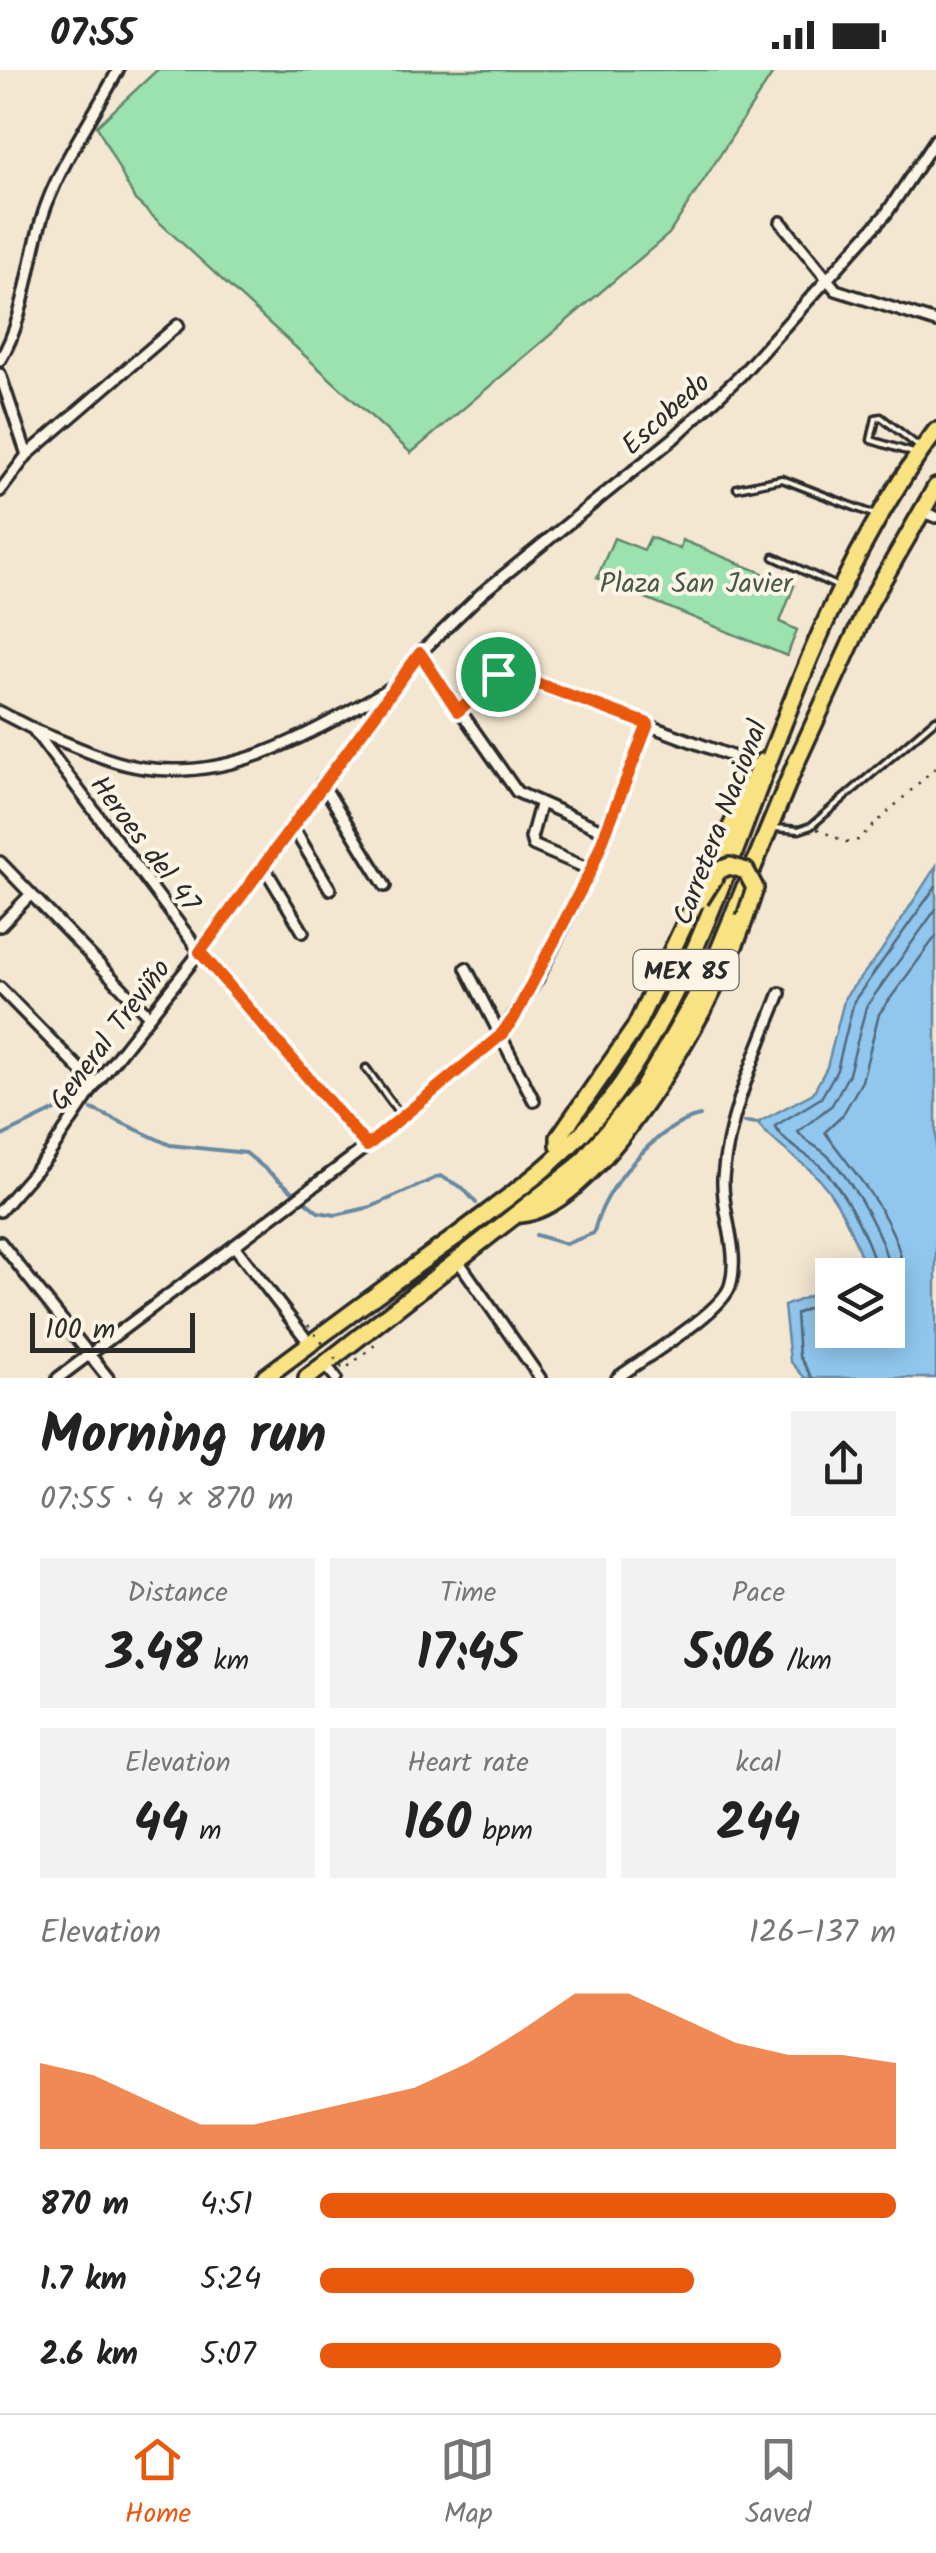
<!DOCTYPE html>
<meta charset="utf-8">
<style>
body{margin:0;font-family:Kalam,sans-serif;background:#f2f2f2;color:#222;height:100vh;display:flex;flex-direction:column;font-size:38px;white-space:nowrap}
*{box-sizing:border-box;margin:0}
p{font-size:32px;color:#767676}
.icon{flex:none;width:55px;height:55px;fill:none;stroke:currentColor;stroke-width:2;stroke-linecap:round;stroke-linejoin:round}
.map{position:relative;height:1308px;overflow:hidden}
.sheet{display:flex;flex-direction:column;background:#fff;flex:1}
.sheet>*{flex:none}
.buttons{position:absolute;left:815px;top:1188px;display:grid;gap:20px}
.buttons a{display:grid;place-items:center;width:90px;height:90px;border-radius:0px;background:#fff;box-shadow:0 5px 25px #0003;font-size:50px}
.scale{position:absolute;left:30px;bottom:25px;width:165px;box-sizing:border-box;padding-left:10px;border:5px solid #2b2b2b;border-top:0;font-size:28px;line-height:35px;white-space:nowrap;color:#2b2b2b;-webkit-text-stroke:8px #fcf5e5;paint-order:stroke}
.pin{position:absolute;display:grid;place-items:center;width:85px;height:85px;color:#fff;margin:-42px;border:5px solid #fff;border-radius:50%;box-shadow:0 2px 10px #0007}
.round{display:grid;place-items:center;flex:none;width:105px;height:105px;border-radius:0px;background:#f2f2f2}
.headline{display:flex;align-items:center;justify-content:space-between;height:170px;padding:0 40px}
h1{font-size:55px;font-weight:600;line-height:75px}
.metrics{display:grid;grid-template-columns:repeat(3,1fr);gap:15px;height:170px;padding:10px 40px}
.metrics div{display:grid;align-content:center;border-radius:0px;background:#f2f2f2;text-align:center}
.metrics b{font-size:50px;font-weight:600}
.metrics small{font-size:28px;font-weight:400}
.metrics p{font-size:28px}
.chart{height:280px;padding:20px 40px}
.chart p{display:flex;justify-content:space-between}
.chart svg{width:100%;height:180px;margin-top:10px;fill:#ea580c;opacity:.7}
ul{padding:0 40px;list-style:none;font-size:32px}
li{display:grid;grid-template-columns:160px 120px 1fr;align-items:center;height:75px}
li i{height:25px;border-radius:12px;background:#ea580c}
.status{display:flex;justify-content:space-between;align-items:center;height:70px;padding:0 50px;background:#fff;direction:ltr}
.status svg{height:28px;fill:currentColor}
.dock{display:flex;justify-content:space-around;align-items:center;height:140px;border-top:2px solid #e0e0e0;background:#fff;font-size:28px;color:#767676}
.dock a{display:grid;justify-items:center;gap:5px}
.dock .current{color:#ea580c}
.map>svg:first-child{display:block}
.green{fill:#9be2af;stroke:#63866d;stroke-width:2.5}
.water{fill:#91c7ef;stroke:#6889a1;stroke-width:2.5}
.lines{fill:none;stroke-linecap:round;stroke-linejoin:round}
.shore{stroke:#546979;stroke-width:2.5}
.stream{stroke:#6889a1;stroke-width:4}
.lane-casing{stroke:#2b2b2b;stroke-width:11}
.street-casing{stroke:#2b2b2b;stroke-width:16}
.highway-casing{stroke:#2b2b2b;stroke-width:22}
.path{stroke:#2b2b2b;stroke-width:2.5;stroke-dasharray:2.5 8;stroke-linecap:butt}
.lane{stroke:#fcf5e5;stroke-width:4}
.street{stroke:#fcf5e5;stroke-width:9}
.highway{stroke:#f8e281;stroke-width:15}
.highway-bridge-casing{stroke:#2b2b2b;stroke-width:22;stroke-linecap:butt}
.path-bridge{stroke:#2b2b2b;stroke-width:2.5;stroke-dasharray:2.5 8;stroke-linecap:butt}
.highway-bridge{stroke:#f8e281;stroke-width:15}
.route-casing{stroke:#fff;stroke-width:20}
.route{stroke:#ea580c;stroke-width:12}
.labels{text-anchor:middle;stroke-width:8;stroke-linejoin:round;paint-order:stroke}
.shield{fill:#fcf5e5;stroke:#6a6863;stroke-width:2.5}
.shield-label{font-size:25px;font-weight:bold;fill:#2b2b2b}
.street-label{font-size:28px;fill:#2b2b2b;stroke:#fcf5e5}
.park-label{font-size:28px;fill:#47594c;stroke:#fcf5e5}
</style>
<div class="status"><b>07:55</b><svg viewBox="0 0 49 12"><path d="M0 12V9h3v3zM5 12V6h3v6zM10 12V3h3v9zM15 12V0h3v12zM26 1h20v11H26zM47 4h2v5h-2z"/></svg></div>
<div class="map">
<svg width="936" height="1308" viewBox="0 0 936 1308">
<rect width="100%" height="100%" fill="#f3e7d1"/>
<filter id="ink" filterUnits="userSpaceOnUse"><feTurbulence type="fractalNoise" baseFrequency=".01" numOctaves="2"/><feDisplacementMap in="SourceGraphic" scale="20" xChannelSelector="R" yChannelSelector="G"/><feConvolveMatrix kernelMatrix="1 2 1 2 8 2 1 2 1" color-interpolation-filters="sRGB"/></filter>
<g filter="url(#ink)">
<path class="green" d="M 157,0 L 775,0 L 669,164 L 411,383 L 135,130 L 97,56 Z
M 650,467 L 680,479 L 682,470 L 794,516 L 780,552 L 797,560 L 787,586 L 597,508 L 614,468 L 644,480 Z"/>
<path class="water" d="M 936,796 L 936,1308 L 805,1308 L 790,1291 L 784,1236 L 832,1217 L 832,1260 L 888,1260 L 888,1205 L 868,1205 C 855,1170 840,1126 810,1100 C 791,1084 774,1073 757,1053 L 813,1023 L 827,997 L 845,927 L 880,883 Z"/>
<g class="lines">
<path class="shore" d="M 877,1205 C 873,1174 841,1113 817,1093 C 801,1080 784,1074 775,1056 L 821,1028 L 837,1000 L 854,931 L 936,816
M 888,1213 C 896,1182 851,1108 828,1086 C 819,1077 805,1072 798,1062 L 832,1035 L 849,1004 L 866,937 L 936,839
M 888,1235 C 936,1190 850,1099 825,1062 L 842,1046 L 862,1011 L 879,944 L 936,866
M 812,1308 L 799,1286 L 796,1244 L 832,1227"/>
<path class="stream" d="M 92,1039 L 170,1075 L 246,1083 L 318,1142 L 336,1145 L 371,1137 L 440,1106 L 463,1118 L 476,1133
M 744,1052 L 759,1053
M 0,1067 L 66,1035
M 536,1165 L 566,1174 L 594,1163 C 601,1121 657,1054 700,1046"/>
<defs>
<path id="lane" d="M 913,383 L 871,370 L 876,348 L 881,347 L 919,377
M 737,418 L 782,409 L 875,445
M 774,487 L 838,517
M 775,758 L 799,760 L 811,756 L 936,649
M 366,998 L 402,1047"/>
<path id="street" d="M 781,152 L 836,220 L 936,252
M 0,290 C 27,246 28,185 46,136 C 64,87 94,46 118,0
M 0,304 L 27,385
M 0,421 L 27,385 L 178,255
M 920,441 L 936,447
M 420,583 L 517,722 L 606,762
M 458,641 L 505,602 L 758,696
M 0,642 L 33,659 L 200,882 L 367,1076
M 34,660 C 69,673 107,693 144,698 C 236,711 312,662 389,619
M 322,713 L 385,816
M 540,735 L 531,768 L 533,775 L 591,800
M 292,756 L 330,819
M 0,792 L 148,945
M 263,795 L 303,862
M 0,856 L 31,824
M 466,898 L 534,1031
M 0,918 L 95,1015
M 0,1141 L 47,1087 L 95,1015 L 200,882 L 420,583 L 482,523 L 674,368 L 740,306 L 886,144 L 936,69
M 0,1172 L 108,1308
M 235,1177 L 310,1274
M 457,1189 L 540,1308
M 325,1294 L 336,1308
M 58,1308 L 367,1076 L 500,966 L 538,908 L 591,800 L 648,654
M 617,1308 C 642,1289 721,1243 730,1216 C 741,1181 721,1143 723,1108 C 728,1044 757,982 780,923"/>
<path id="highway" d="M 559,1075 L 559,1067 L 635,958 L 762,692
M 521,1144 C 602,1137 721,920 745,848
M 264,1308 C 327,1261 390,1214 454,1168 C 509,1126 565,1089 607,1034 C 668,954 703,862 739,770 C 792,630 844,480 936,361
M 307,1308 L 578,1096 L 642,1020 L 709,904 L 796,693 L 870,532 L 936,417"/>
</defs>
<use href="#lane" class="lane-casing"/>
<use href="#street" class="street-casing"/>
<use href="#highway" class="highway-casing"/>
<path class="path" d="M 817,759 L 846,772 L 858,770 L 936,697"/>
<use href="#lane" class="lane"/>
<use href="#street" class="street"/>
<use href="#highway" class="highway"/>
<defs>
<path id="highway-bridge" d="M 700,830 L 719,800 L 730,796 L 746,801 L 755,818 L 745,848"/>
</defs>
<use href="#highway-bridge" class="highway-bridge-casing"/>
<path class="path-bridge" d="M 308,1255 L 344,1300 L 376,1274"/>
<use href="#highway-bridge" class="highway-bridge"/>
</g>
</g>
<g class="lines" filter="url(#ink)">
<defs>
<path id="route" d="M 420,583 L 458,641 L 498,604 L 506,602 L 648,654 L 591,800 L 514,948 L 500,966 L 367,1076 L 200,882 Z"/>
</defs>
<use href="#route" class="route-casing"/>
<use href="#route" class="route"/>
</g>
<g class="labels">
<rect class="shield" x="633.5" y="880" width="105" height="40" rx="8"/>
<g class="shield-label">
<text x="686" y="909">MEX 85</text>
</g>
<g class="street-label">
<text transform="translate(665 343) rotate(-42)" y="10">Escobedo</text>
<text transform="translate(719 752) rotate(-69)" y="10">Carretera Nacional</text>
<text transform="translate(146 773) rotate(53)" y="10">Heroes del 47</text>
<text transform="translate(109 964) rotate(-53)" y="10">General Treviño</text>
</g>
<g class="park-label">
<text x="696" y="522">Plaza San Javier</text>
</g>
</g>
</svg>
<div class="buttons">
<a><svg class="icon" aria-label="layers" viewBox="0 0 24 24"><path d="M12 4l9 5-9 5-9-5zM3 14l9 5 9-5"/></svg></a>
</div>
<div class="scale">100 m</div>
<div class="pin" style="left:498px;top:604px;background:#1e9e55"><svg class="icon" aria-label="arrive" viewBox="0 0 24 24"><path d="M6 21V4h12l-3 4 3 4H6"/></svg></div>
</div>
<section class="sheet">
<div class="headline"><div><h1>Morning run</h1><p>07:55 · 4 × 870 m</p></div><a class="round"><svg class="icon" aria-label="share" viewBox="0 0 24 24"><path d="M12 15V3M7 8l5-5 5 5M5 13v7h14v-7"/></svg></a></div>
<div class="metrics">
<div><p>Distance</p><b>3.48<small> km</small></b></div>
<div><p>Time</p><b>17:45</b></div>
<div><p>Pace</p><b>5:06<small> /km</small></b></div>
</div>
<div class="metrics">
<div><p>Elevation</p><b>44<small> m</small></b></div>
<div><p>Heart rate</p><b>160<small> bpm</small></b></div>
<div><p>kcal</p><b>244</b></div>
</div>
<div class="chart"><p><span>Elevation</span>126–137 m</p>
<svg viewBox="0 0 160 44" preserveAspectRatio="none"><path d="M0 44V23L10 26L20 32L30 38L40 38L50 35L60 32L70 29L80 23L90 15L100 6L110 6L120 12L130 18L140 21L150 21L160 23V44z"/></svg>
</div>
<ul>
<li><b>870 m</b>4:51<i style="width:100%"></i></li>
<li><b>1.7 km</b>5:24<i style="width:65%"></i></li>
<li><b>2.6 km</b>5:07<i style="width:80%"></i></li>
</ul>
</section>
<nav class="dock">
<a class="current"><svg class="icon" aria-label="home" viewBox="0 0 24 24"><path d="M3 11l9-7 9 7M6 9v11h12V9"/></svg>Home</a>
<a><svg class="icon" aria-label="map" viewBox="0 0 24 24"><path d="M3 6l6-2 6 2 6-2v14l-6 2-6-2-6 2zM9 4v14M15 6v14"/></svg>Map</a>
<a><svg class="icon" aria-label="saved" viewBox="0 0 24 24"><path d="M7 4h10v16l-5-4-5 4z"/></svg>Saved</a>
</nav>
